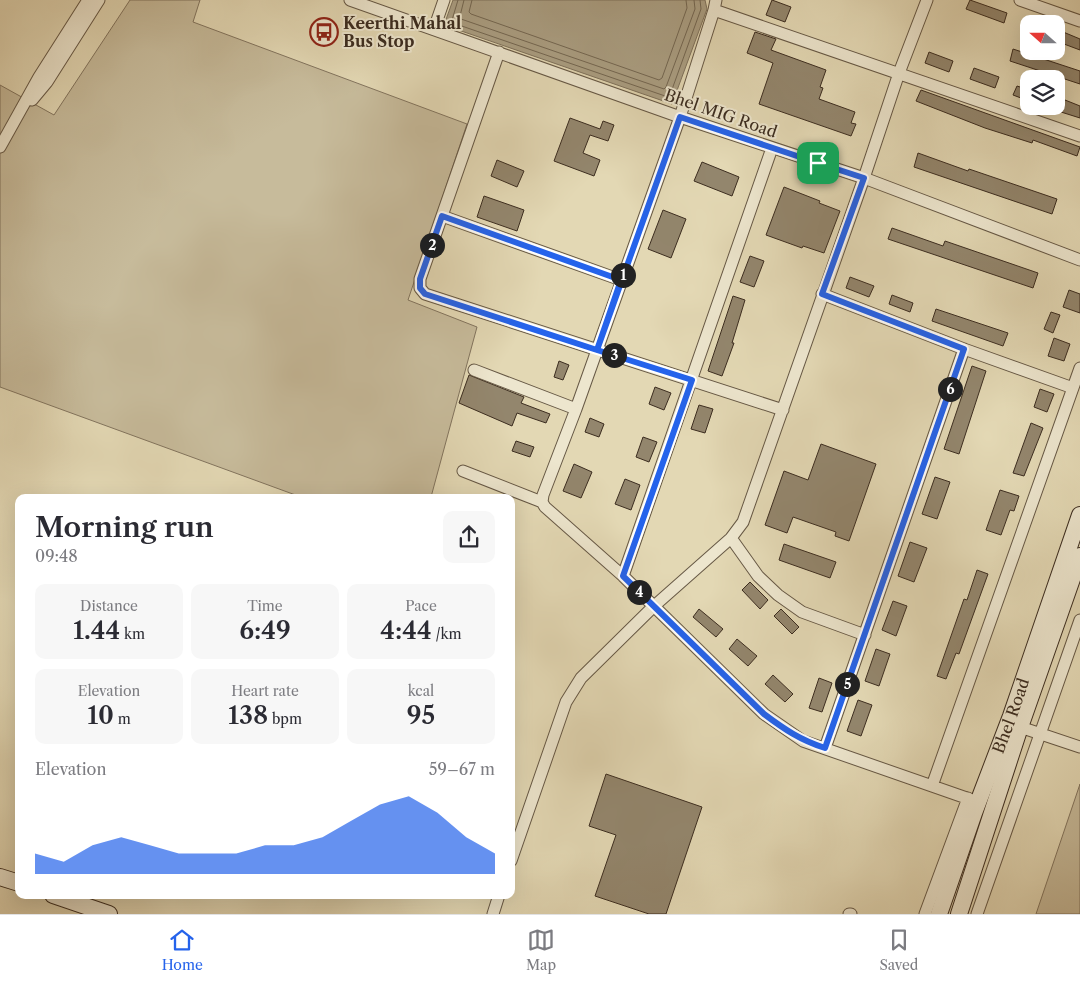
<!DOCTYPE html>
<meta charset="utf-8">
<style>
body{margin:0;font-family:"Libre Caslon Text",serif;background:#f7f7f7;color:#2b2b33;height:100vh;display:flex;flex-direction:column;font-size:19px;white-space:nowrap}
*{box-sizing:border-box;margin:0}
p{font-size:16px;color:#7c7c81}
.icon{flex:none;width:28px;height:28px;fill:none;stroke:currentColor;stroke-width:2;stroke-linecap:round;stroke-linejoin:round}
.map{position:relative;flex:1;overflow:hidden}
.panel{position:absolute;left:15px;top:494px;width:500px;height:405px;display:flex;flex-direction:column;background:#fff;border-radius:10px;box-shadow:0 5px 20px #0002}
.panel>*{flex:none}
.needle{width:32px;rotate:291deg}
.fabs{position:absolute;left:1020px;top:15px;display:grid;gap:10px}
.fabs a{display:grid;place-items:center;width:45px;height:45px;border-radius:10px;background:#fff;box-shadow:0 5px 20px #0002;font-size:25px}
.pin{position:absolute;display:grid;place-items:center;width:42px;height:42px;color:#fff;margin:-21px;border-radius:10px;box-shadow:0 2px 8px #0006}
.km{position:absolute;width:25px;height:25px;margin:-12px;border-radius:50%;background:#222;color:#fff;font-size:14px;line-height:25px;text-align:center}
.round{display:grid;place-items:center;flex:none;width:52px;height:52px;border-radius:10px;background:#f7f7f7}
.overview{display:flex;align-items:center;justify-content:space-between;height:85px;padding:0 20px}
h1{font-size:28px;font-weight:600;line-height:38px}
.stats{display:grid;grid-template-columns:repeat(3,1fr);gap:8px;height:85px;padding:5px 20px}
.stats div{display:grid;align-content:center;border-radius:10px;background:#f7f7f7;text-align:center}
.stats b{font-size:25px;font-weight:600}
.stats small{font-size:14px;font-weight:400}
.stats p{font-size:14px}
.chart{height:140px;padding:10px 20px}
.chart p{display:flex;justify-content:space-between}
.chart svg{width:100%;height:90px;margin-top:5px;fill:#2563eb;opacity:.7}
.tab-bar{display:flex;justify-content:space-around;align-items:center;height:70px;border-top:1px solid #e1e1e2;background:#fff;font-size:14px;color:#7c7c81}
.tab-bar a{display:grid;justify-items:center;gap:2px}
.tab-bar .on{color:#2563eb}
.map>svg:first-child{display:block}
.green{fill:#c7bb9b;stroke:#82745e}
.water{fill:#aa9e82;stroke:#7e715b}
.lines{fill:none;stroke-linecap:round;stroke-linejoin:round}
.shore{stroke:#736651;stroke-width:1}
.building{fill:#93866d;stroke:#3c2d20}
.street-casing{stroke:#665845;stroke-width:13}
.secondary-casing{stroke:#3c2d20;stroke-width:18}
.street{stroke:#ede6ce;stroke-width:11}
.secondary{stroke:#ede6ce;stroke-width:16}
.route-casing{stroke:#fff;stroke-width:10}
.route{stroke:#2563eb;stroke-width:6}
.labels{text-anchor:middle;stroke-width:4;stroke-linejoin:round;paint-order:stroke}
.poi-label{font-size:16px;font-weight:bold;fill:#3c2d20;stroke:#ede6ce;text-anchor:start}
.street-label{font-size:16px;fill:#3c2d20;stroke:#ede6ce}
</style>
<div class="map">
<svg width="1080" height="914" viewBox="0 0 1080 914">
<rect width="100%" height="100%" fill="#e3d8b4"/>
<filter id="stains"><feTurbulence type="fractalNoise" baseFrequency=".004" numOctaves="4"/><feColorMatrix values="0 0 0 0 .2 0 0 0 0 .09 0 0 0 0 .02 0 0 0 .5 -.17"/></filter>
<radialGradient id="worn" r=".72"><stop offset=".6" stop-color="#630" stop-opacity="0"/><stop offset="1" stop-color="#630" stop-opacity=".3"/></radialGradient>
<path class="green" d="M 130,0 L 200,0 L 193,22 L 467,124 L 408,300 L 477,327 L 431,497 L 301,497 L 0,387 L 0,85 L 54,115 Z
M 1080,784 L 1080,914 L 1036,914 Z"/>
<path class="water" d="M 453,0 L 705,0 L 707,9 L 672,104 L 444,25 Z"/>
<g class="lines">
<path class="shore" d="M 458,0 L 452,20 L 453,23 L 668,97 L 670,95 L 701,9 L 700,0
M 464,0 L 460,16 L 461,19 L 664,89 L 666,87 L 695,9 L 694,0
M 472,0 L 469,12 L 471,14 L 659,80 L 662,78 L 687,8 L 686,0"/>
</g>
<path class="building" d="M 772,0 L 791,7 L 785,22 L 766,15 Z
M 970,0 L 1007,13 L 1004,23 L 966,9 Z
M 1056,29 L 1080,39 L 1080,50 L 1056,41 Z
M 755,32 L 776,39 L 771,50 L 826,70 L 820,87 L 823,88 L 819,99 L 855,112 L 851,123 L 856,124 L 851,136 L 759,104 L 773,63 L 747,53 Z
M 1013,49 L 1080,71 L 1080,84 L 1010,61 Z
M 929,52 L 953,61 L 949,72 L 925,63 Z
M 974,68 L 999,77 L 995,88 L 970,79 Z
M 1017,86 L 1029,90 L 1029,101 L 1013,95 Z
M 921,90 L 1080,147 L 1077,156 L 1033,140 L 1032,143 L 985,128 L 916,101 Z
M 1065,100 L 1080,106 L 1080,118 L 1061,112 Z
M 570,118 L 600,129 L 603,121 L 614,125 L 608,141 L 590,135 L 583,153 L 600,160 L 594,176 L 554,161 Z
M 918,153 L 968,171 L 969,169 L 1057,199 L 1052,214 L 914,167 Z
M 497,160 L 524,171 L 517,187 L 491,176 Z
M 702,162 L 739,177 L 732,196 L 694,181 Z
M 784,187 L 820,201 L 819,203 L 840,211 L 824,253 L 803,246 L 802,248 L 766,235 Z
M 484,196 L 524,210 L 517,231 L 477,217 Z
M 663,210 L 686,219 L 671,258 L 648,249 Z
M 892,228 L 943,246 L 945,241 L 1038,273 L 1033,288 L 888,239 Z
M 750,256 L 764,261 L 754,287 L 740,282 Z
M 850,277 L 874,286 L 869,297 L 846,288 Z
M 1069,290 L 1080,294 L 1080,313 L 1063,307 Z
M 892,295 L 913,303 L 910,312 L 889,304 Z
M 733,296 L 745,300 L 732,343 L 734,343 L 722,376 L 708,371 Z
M 936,309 L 1008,333 L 1003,346 L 932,321 Z
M 1051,312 L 1060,315 L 1053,333 L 1044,329 Z
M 1054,338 L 1070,344 L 1064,361 L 1048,356 Z
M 559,361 L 569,365 L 563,380 L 554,377 Z
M 972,366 L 986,371 L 959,454 L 944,449 Z
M 469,375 L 524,397 L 521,403 L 550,414 L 546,423 L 517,413 L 512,426 L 459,403 Z
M 655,387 L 671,393 L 664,410 L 649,404 Z
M 1040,389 L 1054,394 L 1047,412 L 1034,407 Z
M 699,405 L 713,409 L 705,433 L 691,429 Z
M 590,418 L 604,424 L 599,437 L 585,432 Z
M 1031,423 L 1043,428 L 1024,476 L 1013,473 Z
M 643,437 L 657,442 L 649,462 L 636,457 Z
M 516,441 L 534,447 L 530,457 L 512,451 Z
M 821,444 L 876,464 L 849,541 L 835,536 L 836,532 L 793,517 L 787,533 L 765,525 L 784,471 L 808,480 Z
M 574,464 L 592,472 L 581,498 L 563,491 Z
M 935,477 L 950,482 L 937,519 L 922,514 Z
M 625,479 L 640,485 L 631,510 L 615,504 Z
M 1000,490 L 1019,496 L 1014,511 L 1010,510 L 1001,535 L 986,530 Z
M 910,542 L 927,548 L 914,582 L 898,576 Z
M 784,544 L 836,562 L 830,578 L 779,560 Z
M 977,570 L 988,574 L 959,654 L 956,653 L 946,679 L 937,676 L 964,599 L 967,600 Z
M 750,582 L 768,600 L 760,609 L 742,590 Z
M 893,601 L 907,606 L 896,636 L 882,630 Z
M 699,609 L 723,629 L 716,637 L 693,617 Z
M 781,609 L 799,627 L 792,634 L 774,616 Z
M 737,639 L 757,656 L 748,666 L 729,649 Z
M 876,649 L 890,654 L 879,686 L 865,681 Z
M 773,675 L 793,694 L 785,702 L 765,684 Z
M 819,678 L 832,683 L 822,712 L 809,708 Z
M 858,700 L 872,705 L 861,736 L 847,731 Z
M 606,774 L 702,807 L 666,914 L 649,914 L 595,896 L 616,835 L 589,826 Z"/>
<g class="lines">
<defs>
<path id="street" d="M 350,0 L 680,117 L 864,178 L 1080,260
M 716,0 L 714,10 L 680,117 L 576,409 L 543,495 L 542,502 L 545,507 L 623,576 L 764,714 L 803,741 L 978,802
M 1020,0 L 1080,21
M 714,10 L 1080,136
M 434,29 L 444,0
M 499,52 L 420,279 L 420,288 L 425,294 L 783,410
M 32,100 L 47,82 L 99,0
M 0,147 L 39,77 L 88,0
M 442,216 L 621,280
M 822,294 L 964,349 L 1073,388
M 474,370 L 576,409
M 463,471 L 542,502
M 731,538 L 758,576 L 778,595 L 802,612 L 865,635
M 623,576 L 772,148
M 1020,727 L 1080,747
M 825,748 L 964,349
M 932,786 L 1080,368
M 511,861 L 566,702 L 581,678 L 653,607 L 731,538 L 743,522 L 864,178 L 899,73 L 927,0
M 493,914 L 499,895
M 849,914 L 851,914
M 925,914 L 968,798
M 977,914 L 1080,620"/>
<g id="secondary">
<path d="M 0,877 L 19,883"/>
<path d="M 53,895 L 109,914"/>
<path id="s1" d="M 939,914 L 974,813 L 1011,716 L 1080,515"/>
<path d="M 959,914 L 1020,727 L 1080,556"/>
</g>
</defs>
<use href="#street" class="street-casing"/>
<use href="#secondary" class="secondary-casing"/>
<use href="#street" class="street"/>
<use href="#secondary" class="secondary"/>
</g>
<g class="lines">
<defs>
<path id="route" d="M 818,163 L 680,117 L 597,350 L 425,294 L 420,288 L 420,279 L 442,216 L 621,280 L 597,350 L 692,380 L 623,576 L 764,714 C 784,729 800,740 825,748 L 964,349 L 822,294 L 864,178 L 818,163"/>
</defs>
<use href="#route" class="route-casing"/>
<use href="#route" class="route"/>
</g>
<defs>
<symbol id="bus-ring" viewBox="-11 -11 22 22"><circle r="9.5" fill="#ede6ce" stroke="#8f2418" stroke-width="1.5"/><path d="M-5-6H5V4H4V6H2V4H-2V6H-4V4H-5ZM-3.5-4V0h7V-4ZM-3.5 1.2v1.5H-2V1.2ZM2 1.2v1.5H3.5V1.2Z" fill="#8f2418"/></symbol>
</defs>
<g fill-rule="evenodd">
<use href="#bus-ring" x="308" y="16" width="32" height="32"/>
</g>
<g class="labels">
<g class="poi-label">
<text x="343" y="29">Keerthi Mahal<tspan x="343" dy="18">Bus Stop</tspan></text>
</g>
<g class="street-label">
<text transform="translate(721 113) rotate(19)" y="6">Bhel MIG Road</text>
<text dy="6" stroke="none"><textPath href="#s1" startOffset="211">Bhel Road</textPath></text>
</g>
</g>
<rect width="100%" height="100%" filter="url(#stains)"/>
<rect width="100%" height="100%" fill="url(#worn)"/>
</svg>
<div class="fabs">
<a><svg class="needle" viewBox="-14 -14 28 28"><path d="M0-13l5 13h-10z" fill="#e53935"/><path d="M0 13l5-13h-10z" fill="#7c7c81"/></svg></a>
<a><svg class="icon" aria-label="layers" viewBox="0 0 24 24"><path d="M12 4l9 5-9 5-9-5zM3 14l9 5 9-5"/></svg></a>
</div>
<div class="pin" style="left:818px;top:163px;background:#1e9e55"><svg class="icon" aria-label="arrive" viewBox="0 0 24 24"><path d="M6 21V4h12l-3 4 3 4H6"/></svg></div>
<b class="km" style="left:623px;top:275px">1</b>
<b class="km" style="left:432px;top:245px">2</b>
<b class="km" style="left:614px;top:355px">3</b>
<b class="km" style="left:639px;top:592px">4</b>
<b class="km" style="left:847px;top:684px">5</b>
<b class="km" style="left:950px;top:389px">6</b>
<section class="panel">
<div class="overview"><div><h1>Morning run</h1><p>09:48</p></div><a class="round"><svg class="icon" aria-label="share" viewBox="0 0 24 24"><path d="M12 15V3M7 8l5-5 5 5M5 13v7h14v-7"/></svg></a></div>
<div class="stats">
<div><p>Distance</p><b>1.44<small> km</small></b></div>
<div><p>Time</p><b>6:49</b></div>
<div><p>Pace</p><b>4:44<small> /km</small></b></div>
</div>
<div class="stats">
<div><p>Elevation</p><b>10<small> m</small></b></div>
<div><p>Heart rate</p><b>138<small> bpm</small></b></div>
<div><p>kcal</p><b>95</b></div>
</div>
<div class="chart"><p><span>Elevation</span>59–67 m</p>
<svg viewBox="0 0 160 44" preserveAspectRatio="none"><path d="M0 44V34L10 38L20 30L30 26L40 30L50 34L60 34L70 34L80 30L90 30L100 26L110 18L120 10L130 6L140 14L150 26L160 34V44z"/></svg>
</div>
</section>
</div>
<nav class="tab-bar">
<a class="on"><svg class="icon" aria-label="home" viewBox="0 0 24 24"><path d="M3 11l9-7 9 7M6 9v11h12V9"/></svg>Home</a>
<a><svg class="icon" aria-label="map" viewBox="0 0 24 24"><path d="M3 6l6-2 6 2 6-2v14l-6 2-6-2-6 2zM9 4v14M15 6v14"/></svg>Map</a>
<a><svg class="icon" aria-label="saved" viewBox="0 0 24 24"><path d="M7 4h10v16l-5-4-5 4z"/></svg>Saved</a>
</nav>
